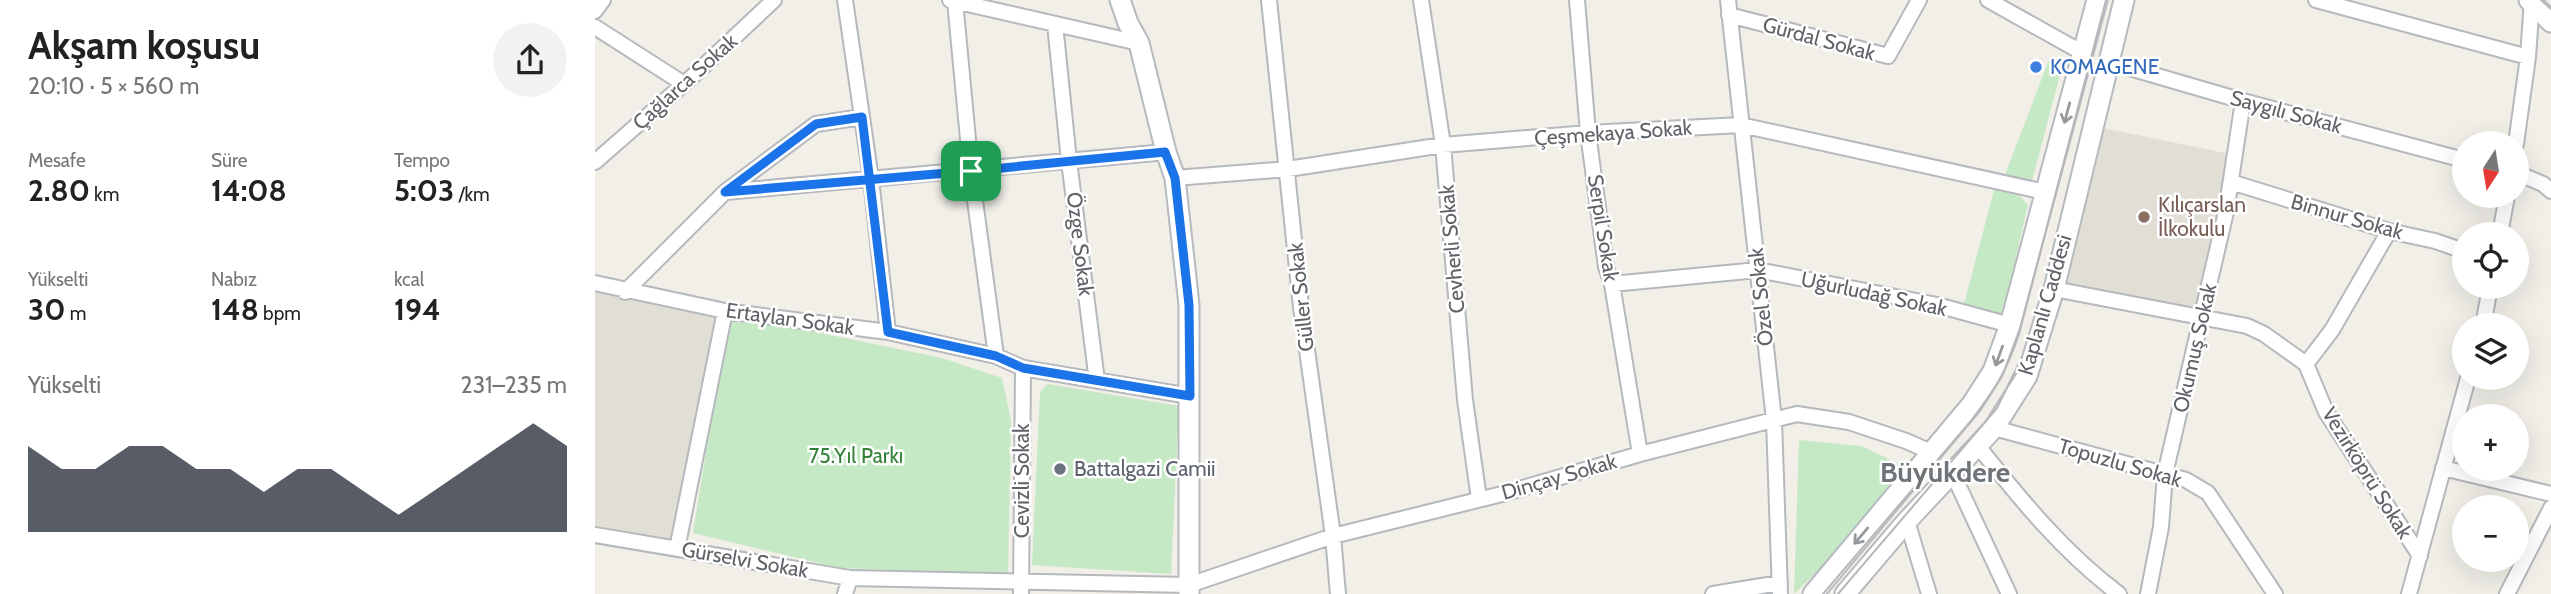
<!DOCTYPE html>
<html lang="tr">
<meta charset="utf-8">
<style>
body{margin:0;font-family:Cabin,sans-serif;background:#f2f2f2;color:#222;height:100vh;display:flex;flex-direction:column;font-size:26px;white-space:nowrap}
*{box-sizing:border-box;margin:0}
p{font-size:23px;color:#767676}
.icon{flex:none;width:38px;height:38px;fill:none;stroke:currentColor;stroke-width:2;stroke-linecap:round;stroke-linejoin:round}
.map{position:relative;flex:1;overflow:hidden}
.sheet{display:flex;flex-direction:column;background:#fff;width:595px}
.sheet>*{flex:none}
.needle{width:46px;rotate:192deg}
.buttons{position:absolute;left:1857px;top:131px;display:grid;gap:14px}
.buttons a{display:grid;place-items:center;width:77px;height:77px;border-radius:50%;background:#fff;box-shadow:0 7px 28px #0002;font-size:35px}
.pin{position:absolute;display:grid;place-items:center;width:60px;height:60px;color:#fff;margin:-30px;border-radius:14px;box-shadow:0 4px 10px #0006}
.round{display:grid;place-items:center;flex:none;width:74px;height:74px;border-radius:37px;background:#f2f2f2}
.head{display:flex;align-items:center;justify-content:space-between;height:119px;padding:0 28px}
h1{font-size:38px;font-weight:700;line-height:52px}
.figures{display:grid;grid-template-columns:repeat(3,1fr);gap:10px;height:119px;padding:7px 28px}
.figures div{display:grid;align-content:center}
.figures b{font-size:30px;font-weight:700}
.figures small{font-size:19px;font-weight:400}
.figures p{font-size:19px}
.chart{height:196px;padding:14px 28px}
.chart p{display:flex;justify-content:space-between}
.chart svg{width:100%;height:126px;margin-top:7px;fill:#111827;opacity:.7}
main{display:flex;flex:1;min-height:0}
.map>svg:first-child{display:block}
.education{fill:#e1ded6}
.green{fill:#c5e8c5}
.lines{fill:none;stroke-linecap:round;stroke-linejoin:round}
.minor-casing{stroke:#b5b8bc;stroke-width:18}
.secondary-casing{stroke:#b6babf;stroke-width:23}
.minor{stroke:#fff;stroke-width:14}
.secondary{stroke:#fff;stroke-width:19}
.tram{stroke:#b6b7b8;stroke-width:2}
.oneway{stroke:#979a9d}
.route-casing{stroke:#fff;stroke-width:14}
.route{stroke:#1a73e8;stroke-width:9}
.shop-dot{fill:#3f7fe0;stroke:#fff;stroke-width:2.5}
.education-dot{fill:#8d6e63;stroke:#fff;stroke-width:2.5}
.worship-dot{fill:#6b7280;stroke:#fff;stroke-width:2.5}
.labels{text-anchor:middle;stroke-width:5;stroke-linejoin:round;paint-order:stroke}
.street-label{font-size:21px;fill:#5f6368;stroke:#fff}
.shop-label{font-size:21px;fill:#366cbe;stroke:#fff;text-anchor:start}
.education-label{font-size:21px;fill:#785e54;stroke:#fff;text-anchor:start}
.park-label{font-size:21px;fill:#348238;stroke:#fff}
.worship-label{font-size:21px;fill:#5b616d;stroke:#fff;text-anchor:start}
.district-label{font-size:28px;font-weight:bold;fill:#70757a;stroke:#fff}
</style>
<main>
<section class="sheet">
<div class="head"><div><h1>Akşam koşusu</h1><p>20:10 · 5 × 560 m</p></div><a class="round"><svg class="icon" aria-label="share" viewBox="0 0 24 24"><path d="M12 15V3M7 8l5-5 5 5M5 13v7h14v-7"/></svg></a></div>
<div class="figures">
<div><p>Mesafe</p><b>2.80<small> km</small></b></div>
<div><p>Süre</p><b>14:08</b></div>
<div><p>Tempo</p><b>5:03<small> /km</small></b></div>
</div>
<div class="figures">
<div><p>Yükselti</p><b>30<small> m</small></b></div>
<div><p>Nabız</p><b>148<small> bpm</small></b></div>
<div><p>kcal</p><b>194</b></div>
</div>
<div class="chart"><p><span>Yükselti</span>231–235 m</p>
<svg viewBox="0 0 160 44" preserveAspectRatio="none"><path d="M0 44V14L10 22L20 22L30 14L40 14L50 22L60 22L70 30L80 22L90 22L100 30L110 38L120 30L130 22L140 14L150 6L160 14V44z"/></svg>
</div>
</section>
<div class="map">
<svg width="1956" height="594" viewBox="0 0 1956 594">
<rect width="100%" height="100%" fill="#f1efe8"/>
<path class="education" d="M 1498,126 L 1635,154 L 1600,309 L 1465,281 Z
M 0,283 L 130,311 L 82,549 L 0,535 Z"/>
<path class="green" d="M 1455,57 L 1468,63 L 1436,185 L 1410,175 Z
M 1417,188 L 1433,205 L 1406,322 L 1367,312 L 1399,190 Z
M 133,314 L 347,358 L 407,378 L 416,421 L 413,575 L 245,568 L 98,533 Z
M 453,384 L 584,406 L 576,574 L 437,565 L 445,392 Z
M 1204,440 L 1266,446 L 1311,467 L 1236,558 L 1199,594 Z"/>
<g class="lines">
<defs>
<path id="minor" d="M 250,0 L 276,179 L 293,332
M 355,0 L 544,43
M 674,0 L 706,307 L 738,536 L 743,594
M 826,0 L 848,145 L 870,400 L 884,499
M 982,0 L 993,133 L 1011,267 L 1017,284 L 1045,454
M 1133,0 L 1179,420 L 1185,594
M 1393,0 L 1488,53
M 1721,0 L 1933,57
M 360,1 L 376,171 L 401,356
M 0,11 L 8,0
M 1134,15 L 1293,56 L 1324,0
M 460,24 L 474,161 L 502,381
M 0,27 L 89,84
M 1514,62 L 1648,101 L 1869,160
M 1921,144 L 1933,57 L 1937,0
M 0,162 L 98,76 L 179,0
M 1922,173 L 1948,184 L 1956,191
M 580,178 L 693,169 L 848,145 L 993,133 L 1146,125 L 1450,192
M 1636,182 L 1794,231 L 1840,241 L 1869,251
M 130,192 L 571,152
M 1905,234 L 1912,196
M 0,283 L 130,311 L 293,332 L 401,356 L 428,368 L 595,396
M 1017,284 L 1163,270 L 1342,305 L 1415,325
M 1459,289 L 1652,326 L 1669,334 L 1711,364 L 1731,412 L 1825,556
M 30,292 L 130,192 L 221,124 L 267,117
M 1888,326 L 1895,287
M 1711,364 L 1737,330 L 1794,231
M 1399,428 L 1591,480 L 1613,493 L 1680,594
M 1383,446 C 1425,499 1469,553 1524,594
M 1848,468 L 1956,494
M 1357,472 L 1414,594
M 1312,521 L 1334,594
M 0,535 L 255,578 L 594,585 L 738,536 L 907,494 L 1045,454 L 1202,414 L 1254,422 L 1311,441 L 1336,452
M 82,549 L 130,311
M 250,594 L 255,578
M 426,594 L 428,368
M 1118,594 L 1185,583
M 1553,594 L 1566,527 L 1570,474 L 1631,212 L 1648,101
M 1814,594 L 1873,378
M 1912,594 L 1956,508"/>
<path id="secondary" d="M 525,0 L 533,23 L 544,43 L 571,152 L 580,178 L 594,305 L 594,594
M 1934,0 L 1956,22
M 1218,594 L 1377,404 L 1398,371 L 1415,325 L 1502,0
M 1250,594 L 1312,521 L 1399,428 L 1432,376 L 1459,289 L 1529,0"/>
</defs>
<use href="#minor" class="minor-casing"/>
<use href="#secondary" class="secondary-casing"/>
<use href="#minor" class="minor"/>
<use href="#secondary" class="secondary"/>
<path class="tram" d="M 1946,0 L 1956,9
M 1228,594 L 1375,422 C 1399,391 1412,371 1424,334 L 1511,0
M 1243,594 L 1402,408 L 1427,357"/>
</g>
<defs><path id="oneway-shaft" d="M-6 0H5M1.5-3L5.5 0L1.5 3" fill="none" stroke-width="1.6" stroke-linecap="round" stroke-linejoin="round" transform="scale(1.75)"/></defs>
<g class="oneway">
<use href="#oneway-shaft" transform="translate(1472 113) rotate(105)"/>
<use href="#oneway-shaft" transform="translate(1404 356) rotate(110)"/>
<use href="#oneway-shaft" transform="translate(1266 536) rotate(130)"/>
</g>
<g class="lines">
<defs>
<path id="route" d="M 376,171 L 130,192 L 221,124 L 267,117 L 293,332 L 401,356 L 428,368 L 595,396 L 594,305 L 580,178 L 570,152 L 376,171"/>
</defs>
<use href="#route" class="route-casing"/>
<use href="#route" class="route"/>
</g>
<circle class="shop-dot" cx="1441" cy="67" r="7"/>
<circle class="education-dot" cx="1549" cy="217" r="7"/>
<circle class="worship-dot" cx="465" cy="469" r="7"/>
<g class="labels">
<g class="street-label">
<text transform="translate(1224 39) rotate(15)" y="7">Gürdal Sokak</text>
<text transform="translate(90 82) rotate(-42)" y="7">Çağlarca Sokak</text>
<text transform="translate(1691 112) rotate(15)" y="7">Saygılı Sokak</text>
<text transform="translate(1018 133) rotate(-4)" y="7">Çeşmekaya Sokak</text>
<text transform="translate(1752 217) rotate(16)" y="7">Binnur Sokak</text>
<text transform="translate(1008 228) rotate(81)" y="7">Serpil Sokak</text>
<text transform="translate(485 244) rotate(83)" y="7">Özge Sokak</text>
<text transform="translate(857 249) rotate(-95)" y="7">Cevherli Sokak</text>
<text transform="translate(1279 294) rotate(12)" y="7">Uğurludağ Sokak</text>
<text transform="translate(706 297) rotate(-96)" y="7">Güller Sokak</text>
<text transform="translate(1166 297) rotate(-96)" y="7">Özel Sokak</text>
<text transform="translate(1450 305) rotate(-74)" y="7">Kaplanlı Caddesi</text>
<text transform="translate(195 319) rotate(8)" y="7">Ertaylan Sokak</text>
<text transform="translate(1600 348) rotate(-77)" y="7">Okumuş Sokak</text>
<text transform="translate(1525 463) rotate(16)" y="7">Topuzlu Sokak</text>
<text transform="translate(1772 473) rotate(58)" y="7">Vezirköprü Sokak</text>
<text transform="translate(964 477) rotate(-16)" y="7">Dinçay Sokak</text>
<text transform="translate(427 481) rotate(-90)" y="7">Cevizli Sokak</text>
<text transform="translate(150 560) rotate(10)" y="7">Gürselvi Sokak</text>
</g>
<g class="shop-label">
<text x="1455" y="74">KOMAGENE</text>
</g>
<g class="education-label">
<text x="1563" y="212">Kılıçarslan<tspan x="1563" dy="24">İlkokulu</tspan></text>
</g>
<g class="park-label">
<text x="261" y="463">75.Yıl Parkı</text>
</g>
<g class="worship-label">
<text x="479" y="476">Battalgazi Camii</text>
</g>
<g class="district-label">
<text x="1350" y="482">Büyükdere</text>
</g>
</g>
</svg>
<div class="buttons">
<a><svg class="needle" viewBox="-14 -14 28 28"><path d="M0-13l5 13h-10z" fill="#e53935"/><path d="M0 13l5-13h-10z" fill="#767676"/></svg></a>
<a><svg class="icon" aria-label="locate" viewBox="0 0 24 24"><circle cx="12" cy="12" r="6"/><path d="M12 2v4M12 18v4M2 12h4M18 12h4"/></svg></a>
<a><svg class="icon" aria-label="layers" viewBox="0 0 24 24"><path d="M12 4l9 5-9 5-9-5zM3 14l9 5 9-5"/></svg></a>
<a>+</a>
<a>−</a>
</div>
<div class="pin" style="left:376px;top:171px;background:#1e9e55"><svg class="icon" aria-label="arrive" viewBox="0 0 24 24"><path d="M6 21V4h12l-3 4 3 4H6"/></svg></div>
</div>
</main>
